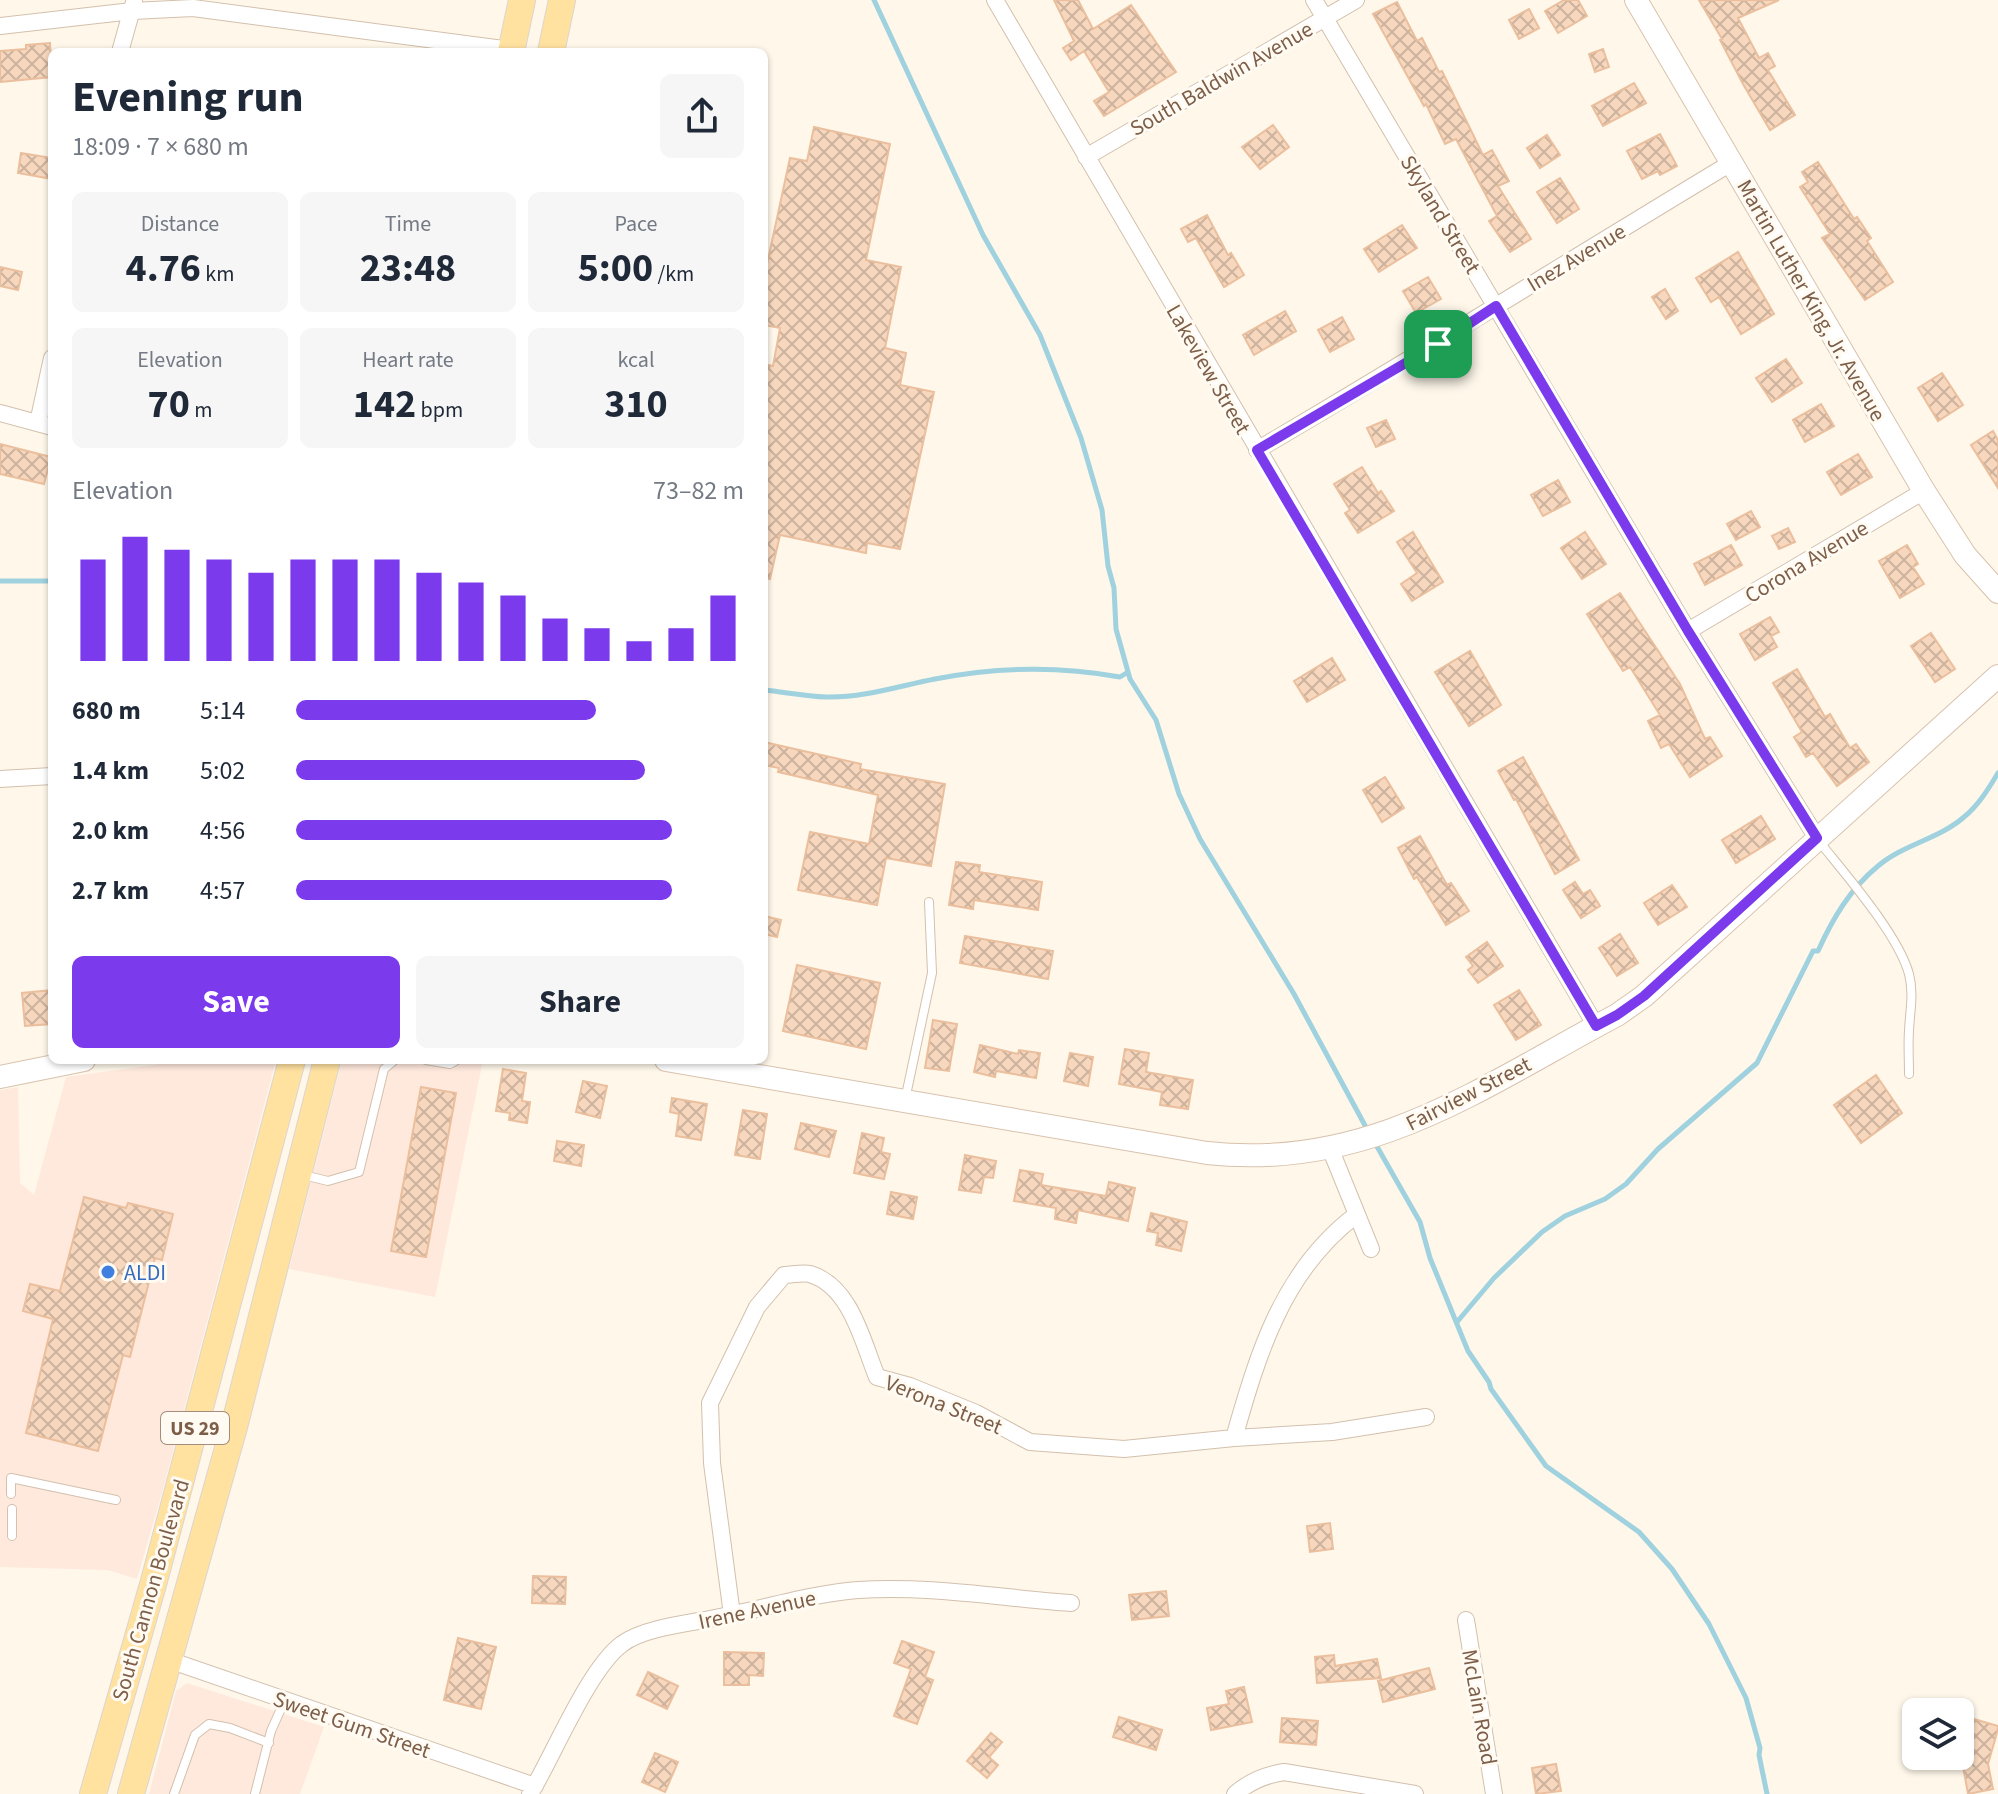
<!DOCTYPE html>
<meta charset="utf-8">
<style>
body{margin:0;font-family:"Source Sans 3",sans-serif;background:#f6f6f7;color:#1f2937;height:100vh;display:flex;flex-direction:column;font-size:30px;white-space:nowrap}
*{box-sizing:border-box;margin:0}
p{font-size:26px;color:#747a83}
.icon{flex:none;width:44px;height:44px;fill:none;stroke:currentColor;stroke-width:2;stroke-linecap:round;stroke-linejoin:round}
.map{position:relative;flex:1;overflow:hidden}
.drawer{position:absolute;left:48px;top:48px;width:720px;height:1016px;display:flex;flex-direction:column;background:#fff;border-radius:12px;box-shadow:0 2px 6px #0004}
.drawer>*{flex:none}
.tools{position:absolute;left:1902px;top:1698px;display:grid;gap:16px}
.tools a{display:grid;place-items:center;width:72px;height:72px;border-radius:12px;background:#fff;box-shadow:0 2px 6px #0004;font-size:40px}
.pin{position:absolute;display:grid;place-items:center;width:68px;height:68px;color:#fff;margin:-34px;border-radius:16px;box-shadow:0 4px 12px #0006}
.round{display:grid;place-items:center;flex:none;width:84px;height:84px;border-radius:12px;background:#f6f6f7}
.headline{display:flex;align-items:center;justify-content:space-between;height:136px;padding:0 24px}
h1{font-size:44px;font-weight:700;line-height:60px}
.metrics{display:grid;grid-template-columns:repeat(3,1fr);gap:12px;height:136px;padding:8px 24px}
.metrics div{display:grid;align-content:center;border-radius:12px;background:#f6f6f7;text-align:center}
.metrics b{font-size:40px;font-weight:700}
.metrics small{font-size:22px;font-weight:400}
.metrics p{font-size:22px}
.chart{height:224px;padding:16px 24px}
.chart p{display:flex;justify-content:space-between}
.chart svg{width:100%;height:144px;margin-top:8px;stroke:#7c3aed;stroke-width:6}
.primary-button{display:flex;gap:16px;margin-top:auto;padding:16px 24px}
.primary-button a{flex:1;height:92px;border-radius:12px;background:#7c3aed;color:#fff;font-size:32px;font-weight:700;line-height:92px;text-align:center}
.primary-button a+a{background:#f6f6f7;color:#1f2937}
ul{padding:0 24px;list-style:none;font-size:26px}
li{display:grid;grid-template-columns:128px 96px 1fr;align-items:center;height:60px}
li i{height:20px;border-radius:10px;background:#7c3aed}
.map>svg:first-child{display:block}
.commercial{fill:#ffe9dd}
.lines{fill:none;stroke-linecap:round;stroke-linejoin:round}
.stream{stroke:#a0d1de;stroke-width:5}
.building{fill:url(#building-cross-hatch);stroke:#ebbf9d;stroke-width:2}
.lane-casing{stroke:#d3c0ad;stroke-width:10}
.street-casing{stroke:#d3c0ad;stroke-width:18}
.secondary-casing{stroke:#d9c2ad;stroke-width:24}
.primary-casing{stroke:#ddd5d0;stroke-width:28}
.lane{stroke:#fff;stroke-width:8}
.street{stroke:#fff;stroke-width:16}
.secondary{stroke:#fff;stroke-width:22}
.primary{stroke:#ffe1a0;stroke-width:26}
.route-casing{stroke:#fff;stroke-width:16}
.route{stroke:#7c3aed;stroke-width:10}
.shop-dot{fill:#3f7fe0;stroke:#fffbf2;stroke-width:3}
.labels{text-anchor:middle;stroke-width:6;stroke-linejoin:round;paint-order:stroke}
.shield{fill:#fffbf2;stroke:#a48d7c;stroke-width:2}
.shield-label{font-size:20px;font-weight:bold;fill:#7d5e49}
.street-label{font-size:22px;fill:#7d5e49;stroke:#fffbf2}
.shop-label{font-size:22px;fill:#366cbe;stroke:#fffbf2;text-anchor:start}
</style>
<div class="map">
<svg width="1998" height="1794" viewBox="0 0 1998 1794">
<defs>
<pattern id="building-cross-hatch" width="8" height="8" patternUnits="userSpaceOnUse" patternTransform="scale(2)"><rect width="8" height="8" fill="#f7d8bf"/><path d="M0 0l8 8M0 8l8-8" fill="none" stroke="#cdb29d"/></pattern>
</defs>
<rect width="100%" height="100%" fill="#fef7ea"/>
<path class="commercial" d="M 177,1060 L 276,1060 L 162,1493 L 137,1579 L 108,1570 L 0,1567 L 0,1090 L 18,1087 L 20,1183 L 34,1195 L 66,1077 L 176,1062 Z
M 342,1060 L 483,1060 L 435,1297 L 289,1269 Z
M 187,1683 L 324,1727 L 300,1794 L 149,1794 L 176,1691 Z"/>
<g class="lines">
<path class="stream" d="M 874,0 L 983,235 L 1040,335 L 1081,438 L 1102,510 L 1108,566 L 1114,588 L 1116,629 L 1130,679 L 1156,720 L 1179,794 L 1200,839 L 1294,994 L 1368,1131
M 0,581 L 52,581
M 764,690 C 784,692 805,696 826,697 C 863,698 899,686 935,679 C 996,667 1060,666 1120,677 L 1128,672
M 1375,1143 L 1420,1222 L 1430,1258 L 1468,1351 L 1489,1382 L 1491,1389 L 1546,1466 L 1639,1532 L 1672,1569 L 1709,1624 L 1746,1698 L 1760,1748 L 1759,1755 L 1767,1794
M 1457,1322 L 1494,1278 L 1542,1232 L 1565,1216 L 1605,1199 L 1626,1184 L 1658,1149 L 1757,1063 L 1813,951 L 1818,951 C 1833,918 1850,889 1878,866 C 1904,844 1939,839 1964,817 C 1978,806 1989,788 1998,773"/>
</g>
<path class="building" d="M 1054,0 L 1078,0 L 1093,29 L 1131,5 L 1176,72 L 1104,116 L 1094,101 L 1109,92 L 1084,51 L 1071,60 L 1063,48 L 1074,41 Z
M 1564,0 L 1578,0 L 1587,16 L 1558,33 L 1545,11 Z
M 1699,0 L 1779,0 L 1738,18 L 1759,58 L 1768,53 L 1775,66 L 1768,70 L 1795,115 L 1770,130 L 1743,84 L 1720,40 L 1722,39 Z
M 1397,2 L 1417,41 L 1422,38 L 1439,72 L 1442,71 L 1483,155 L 1492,150 L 1509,181 L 1498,186 L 1531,239 L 1510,252 L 1489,221 L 1497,216 L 1456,139 L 1445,144 L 1426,104 L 1424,106 L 1373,14 Z
M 1529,9 L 1539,28 L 1519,39 L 1509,20 Z
M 50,43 L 52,77 L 0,82 L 0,51 L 26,49 L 26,45 Z
M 1603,49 L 1609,67 L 1595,72 L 1589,54 Z
M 1634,83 L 1646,103 L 1603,126 L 1592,106 Z
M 1273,125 L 1289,147 L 1260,169 L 1242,147 Z
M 814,127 L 890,144 L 866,260 L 901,267 L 885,348 L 906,353 L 900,385 L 934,392 L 900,549 L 867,543 L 866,553 L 780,535 L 770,579 L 764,578 L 764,364 L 773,366 L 780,328 L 764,325 L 764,278 L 790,158 L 807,161 Z
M 1660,134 L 1677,166 L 1660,175 L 1658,171 L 1642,179 L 1627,151 Z
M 1547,135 L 1560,155 L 1540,168 L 1527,148 Z
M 21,153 L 52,158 L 52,179 L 18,173 Z
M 1818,162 L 1854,219 L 1857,217 L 1871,238 L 1867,241 L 1893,282 L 1865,300 L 1822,238 L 1830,234 L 1800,187 L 1808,182 L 1802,172 Z
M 1560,178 L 1579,209 L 1557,223 L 1537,192 Z
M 1207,215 L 1228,255 L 1231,253 L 1244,275 L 1224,287 L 1196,238 L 1188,242 L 1181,229 Z
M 1402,225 L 1417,248 L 1379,272 L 1364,249 Z
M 1738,252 L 1774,314 L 1741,334 L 1719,297 L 1711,302 L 1696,278 Z
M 0,267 L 22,272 L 18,290 L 0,286 Z
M 1428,277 L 1441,299 L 1416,313 L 1403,291 Z
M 1665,289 L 1678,311 L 1666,319 L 1652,297 Z
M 1285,311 L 1296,331 L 1254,355 L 1243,335 Z
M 1342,317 L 1354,339 L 1330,352 L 1318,330 Z
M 1786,359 L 1802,383 L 1772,402 L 1756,378 Z
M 1942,373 L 1963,405 L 1938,421 L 1918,388 Z
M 1821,404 L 1834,426 L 1805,442 L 1793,420 Z
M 1386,420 L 1395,439 L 1376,447 L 1367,428 Z
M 1993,431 L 1998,440 L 1998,488 L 1971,445 Z
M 0,444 L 51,457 L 44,484 L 0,474 Z
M 1858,454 L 1872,477 L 1841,495 L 1827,472 Z
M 1362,467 L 1378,493 L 1381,491 L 1394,511 L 1358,533 L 1345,513 L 1350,510 L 1334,484 Z
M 1558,480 L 1570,502 L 1543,516 L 1531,495 Z
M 1751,511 L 1760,527 L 1736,540 L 1727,524 Z
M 1788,528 L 1795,542 L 1779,549 L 1772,536 Z
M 1413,532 L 1443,582 L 1412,601 L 1401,584 L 1417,573 L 1397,542 Z
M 1585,532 L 1606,564 L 1582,579 L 1561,548 Z
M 1731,545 L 1742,565 L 1705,585 L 1694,564 Z
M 1907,545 L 1918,564 L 1913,567 L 1924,584 L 1900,598 L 1879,561 Z
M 1620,593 L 1680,684 L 1705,739 L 1710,737 L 1722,756 L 1690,777 L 1669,744 L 1661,748 L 1648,721 L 1660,715 L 1630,667 L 1623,671 L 1587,614 Z
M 1770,617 L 1779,632 L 1771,636 L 1777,647 L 1755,660 L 1740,634 Z
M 1931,633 L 1955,669 L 1935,682 L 1911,646 Z
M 1470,651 L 1501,705 L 1469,726 L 1435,672 Z
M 1332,658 L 1345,680 L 1307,702 L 1294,681 Z
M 1797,669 L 1825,717 L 1830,714 L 1850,748 L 1856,744 L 1869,762 L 1837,786 L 1813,753 L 1806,757 L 1794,737 L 1802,732 L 1773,683 Z
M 764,742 L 861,764 L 860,769 L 945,784 L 931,866 L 886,858 L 877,905 L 798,890 L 810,832 L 869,844 L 878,795 L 778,772 L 779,768 L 764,765 Z
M 1523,757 L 1579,860 L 1555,874 L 1516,799 L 1514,800 L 1498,771 Z
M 1385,777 L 1404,808 L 1382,822 L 1363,790 Z
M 1761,816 L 1775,839 L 1736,863 L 1722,840 Z
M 1420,836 L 1447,885 L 1451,883 L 1469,911 L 1446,925 L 1417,877 L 1414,879 L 1398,848 Z
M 956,862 L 980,865 L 979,872 L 1042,882 L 1038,910 L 974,900 L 973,909 L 949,905 Z
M 1575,882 L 1583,894 L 1590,890 L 1600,906 L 1581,918 L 1563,890 Z
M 1672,885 L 1687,907 L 1658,925 L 1644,903 Z
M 764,916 L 781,920 L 777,937 L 764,934 Z
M 1620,934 L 1638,963 L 1617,976 L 1599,948 Z
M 965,936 L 1053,951 L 1048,979 L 960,963 Z
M 1487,942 L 1503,966 L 1478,983 L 1468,970 L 1473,966 L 1466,957 Z
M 797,965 L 880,983 L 866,1049 L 783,1031 Z
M 52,990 L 52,1024 L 25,1026 L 22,993 Z
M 1519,990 L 1541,1025 L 1516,1040 L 1494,1005 Z
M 933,1020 L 957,1024 L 949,1071 L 925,1068 Z
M 980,1045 L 1018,1054 L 1019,1050 L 1040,1053 L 1036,1078 L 996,1071 L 995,1077 L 974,1072 Z
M 1125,1049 L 1149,1053 L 1146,1072 L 1193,1080 L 1188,1109 L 1160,1105 L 1162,1092 L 1119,1084 Z
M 1070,1053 L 1093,1057 L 1088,1086 L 1064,1081 Z
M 503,1069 L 526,1073 L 522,1101 L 530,1102 L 527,1123 L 509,1120 L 510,1113 L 496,1111 Z
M 1876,1075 L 1902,1113 L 1861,1143 L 1834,1105 Z
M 583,1081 L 607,1086 L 600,1118 L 576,1112 Z
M 421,1087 L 456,1093 L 426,1257 L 391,1251 Z
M 672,1098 L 707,1104 L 701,1140 L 676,1136 L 679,1114 L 670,1112 Z
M 743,1110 L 767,1114 L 760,1159 L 735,1155 Z
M 801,1123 L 836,1131 L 829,1157 L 795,1149 Z
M 862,1133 L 884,1138 L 881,1152 L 890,1154 L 884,1179 L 854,1173 Z
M 557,1141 L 584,1145 L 581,1166 L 554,1161 Z
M 965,1155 L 996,1161 L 993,1178 L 984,1177 L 981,1193 L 959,1190 Z
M 1020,1170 L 1043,1174 L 1041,1185 L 1106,1196 L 1109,1182 L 1135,1188 L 1128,1221 L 1078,1210 L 1076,1223 L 1055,1219 L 1056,1208 L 1014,1201 Z
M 891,1192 L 917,1197 L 913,1219 L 887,1214 Z
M 84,1197 L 126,1208 L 128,1203 L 173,1214 L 162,1260 L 155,1258 L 130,1357 L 123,1355 L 98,1451 L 26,1433 L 53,1319 L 23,1311 L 30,1284 L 60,1291 Z
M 1151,1213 L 1187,1222 L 1181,1251 L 1156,1245 L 1158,1233 L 1147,1231 Z
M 1330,1523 L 1333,1549 L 1310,1552 L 1307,1526 Z
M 533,1576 L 566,1577 L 565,1604 L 532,1603 Z
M 1166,1591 L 1169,1616 L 1132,1620 L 1129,1595 Z
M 458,1638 L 496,1647 L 481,1709 L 444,1700 Z
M 902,1641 L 934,1652 L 925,1677 L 933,1680 L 917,1724 L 894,1716 L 911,1669 L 894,1663 Z
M 724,1652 L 764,1653 L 763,1676 L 749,1675 L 749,1685 L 724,1685 Z
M 1334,1655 L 1335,1666 L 1377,1659 L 1381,1678 L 1317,1683 L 1315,1657 Z
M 1429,1668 L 1435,1689 L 1383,1702 L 1378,1681 Z
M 648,1672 L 678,1686 L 667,1709 L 637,1695 Z
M 1244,1687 L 1252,1722 L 1211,1730 L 1207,1708 L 1229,1704 L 1226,1691 Z
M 1119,1717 L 1162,1730 L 1156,1750 L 1113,1737 Z
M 1282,1718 L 1318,1721 L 1316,1745 L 1280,1742 Z
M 1974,1719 L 1998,1726 L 1998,1729 L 1988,1764 L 1993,1789 L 1968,1794 L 1962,1761 Z
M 991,1733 L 1002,1742 L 989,1757 L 998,1765 L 987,1778 L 967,1761 Z
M 655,1753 L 678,1762 L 665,1792 L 642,1782 Z
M 1556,1764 L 1561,1791 L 1536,1794 L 1532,1768 Z"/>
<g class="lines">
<defs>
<path id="lane" d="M 1818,840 C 1845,874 1898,934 1909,974 C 1914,993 1910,1011 1909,1030 C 1908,1045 1909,1059 1909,1074
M 426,1060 L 450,1064 L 457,1060
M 905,1100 L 932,973 L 929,902
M 303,1175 L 328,1181 L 359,1172 L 384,1069 L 395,1060
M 11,1494 L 11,1478 L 116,1500
M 12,1509 L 12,1536
M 174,1794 L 195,1735 L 209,1724 L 230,1728 L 269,1743
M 255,1794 L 271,1731 L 284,1702"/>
<path id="street" d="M 995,0 L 1596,1026
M 1314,0 L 1688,631 L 1817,838
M 0,26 L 132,11 L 193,8 L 511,50
M 120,52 L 134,2
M 1086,157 L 1356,0
M 0,413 L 52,427
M 38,423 L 52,358
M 1257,450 C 1416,357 1573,258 1731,163
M 1688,631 L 1924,491
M 0,779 L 52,776
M 1330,1148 L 1371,1249
M 1234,1438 C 1258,1354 1282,1271 1356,1215
M 732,1615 L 712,1463 L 710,1403 L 757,1307 L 784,1275 C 792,1275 802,1272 810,1274 C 851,1286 863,1343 877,1377 L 910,1386 L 976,1413 L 1030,1442 L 1124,1449 L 1234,1438 L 1332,1432 L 1426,1417
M 1466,1620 L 1494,1794
M 169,1660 L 535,1786
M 530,1794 C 553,1756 589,1668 622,1644 C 643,1628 689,1623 715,1618 C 763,1609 810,1594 858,1590 C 928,1585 1001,1598 1071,1603
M 1235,1794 C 1250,1781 1265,1775 1284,1772 L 1415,1794"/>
<path id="secondary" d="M 1636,0 L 1924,491 L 1965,555 L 1998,592
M 666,1060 L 1207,1153 C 1370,1171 1481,1087 1617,1015 L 1644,996 L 1998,676
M 0,1077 L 84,1060"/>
<path id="primary" d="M 511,52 L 522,0
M 551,52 L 562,0
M 93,1794 L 154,1581 L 292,1060
M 131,1794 L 234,1427 L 327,1060"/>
</defs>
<use href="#lane" class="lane-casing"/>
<use href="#street" class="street-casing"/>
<use href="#secondary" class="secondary-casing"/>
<use href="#primary" class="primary-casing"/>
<use href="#lane" class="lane"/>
<use href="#street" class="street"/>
<use href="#secondary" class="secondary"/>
<use href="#primary" class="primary"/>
</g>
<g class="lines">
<defs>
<path id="route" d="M 1496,306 L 1688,631 L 1817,838 L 1644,996 L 1617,1015 L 1596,1026 L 1257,450 L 1438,344 Z"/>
</defs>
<use href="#route" class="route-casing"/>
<use href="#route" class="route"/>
</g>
<circle class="shop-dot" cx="108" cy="1272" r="8"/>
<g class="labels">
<rect class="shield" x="161" y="1412" width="68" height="32" rx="6"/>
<g class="shield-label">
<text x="195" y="1435">US 29</text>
</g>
<g class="street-label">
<text transform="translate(1221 78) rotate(-30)" y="8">South Baldwin Avenue</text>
<text transform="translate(1441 214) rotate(59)" y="8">Skyland Street</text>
<text transform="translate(1576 257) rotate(-31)" y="8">Inez Avenue</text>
<text transform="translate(1812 300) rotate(60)" y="8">Martin Luther King, Jr. Avenue</text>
<text transform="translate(1209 369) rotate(60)" y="8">Lakeview Street</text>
<text transform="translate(1806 561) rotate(-31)" y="8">Corona Avenue</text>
<text transform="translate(1468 1093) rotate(-27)" y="8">Fairview Street</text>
<text transform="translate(944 1404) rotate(22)" y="8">Verona Street</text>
<text transform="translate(150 1590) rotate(-74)" y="8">South Cannon Boulevard</text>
<text transform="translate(757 1609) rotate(-12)" y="8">Irene Avenue</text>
<text transform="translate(1480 1707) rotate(80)" y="8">McLain Road</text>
<text transform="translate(352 1724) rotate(19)" y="8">Sweet Gum Street</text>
</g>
<g class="shop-label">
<text x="124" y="1280">ALDI</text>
</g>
</g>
</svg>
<div class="tools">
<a><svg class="icon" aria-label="layers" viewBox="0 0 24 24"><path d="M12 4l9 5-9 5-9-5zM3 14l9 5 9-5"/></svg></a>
</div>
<div class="pin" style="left:1438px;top:344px;background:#1e9e55"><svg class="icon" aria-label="arrive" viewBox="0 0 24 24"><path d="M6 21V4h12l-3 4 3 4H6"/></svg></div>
<section class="drawer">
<div class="headline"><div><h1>Evening run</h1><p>18:09 · 7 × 680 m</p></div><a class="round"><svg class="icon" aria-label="share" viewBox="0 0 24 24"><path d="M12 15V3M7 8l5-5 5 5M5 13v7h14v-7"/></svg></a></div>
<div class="metrics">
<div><p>Distance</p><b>4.76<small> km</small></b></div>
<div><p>Time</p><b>23:48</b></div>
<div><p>Pace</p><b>5:00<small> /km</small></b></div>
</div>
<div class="metrics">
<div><p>Elevation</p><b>70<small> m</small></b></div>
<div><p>Heart rate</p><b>142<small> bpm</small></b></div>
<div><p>kcal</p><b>310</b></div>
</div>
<div class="chart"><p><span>Elevation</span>73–82 m</p>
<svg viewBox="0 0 160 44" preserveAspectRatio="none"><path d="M5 44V13M15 44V6M25 44V10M35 44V13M45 44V17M55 44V13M65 44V13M75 44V13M85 44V17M95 44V20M105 44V24M115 44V31M125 44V34M135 44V38M145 44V34M155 44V24"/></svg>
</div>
<ul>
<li><b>680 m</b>5:14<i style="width:67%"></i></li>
<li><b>1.4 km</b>5:02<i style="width:78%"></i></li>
<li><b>2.0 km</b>4:56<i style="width:84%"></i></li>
<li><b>2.7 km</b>4:57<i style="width:84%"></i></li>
</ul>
<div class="primary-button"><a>Save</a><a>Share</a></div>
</section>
</div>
